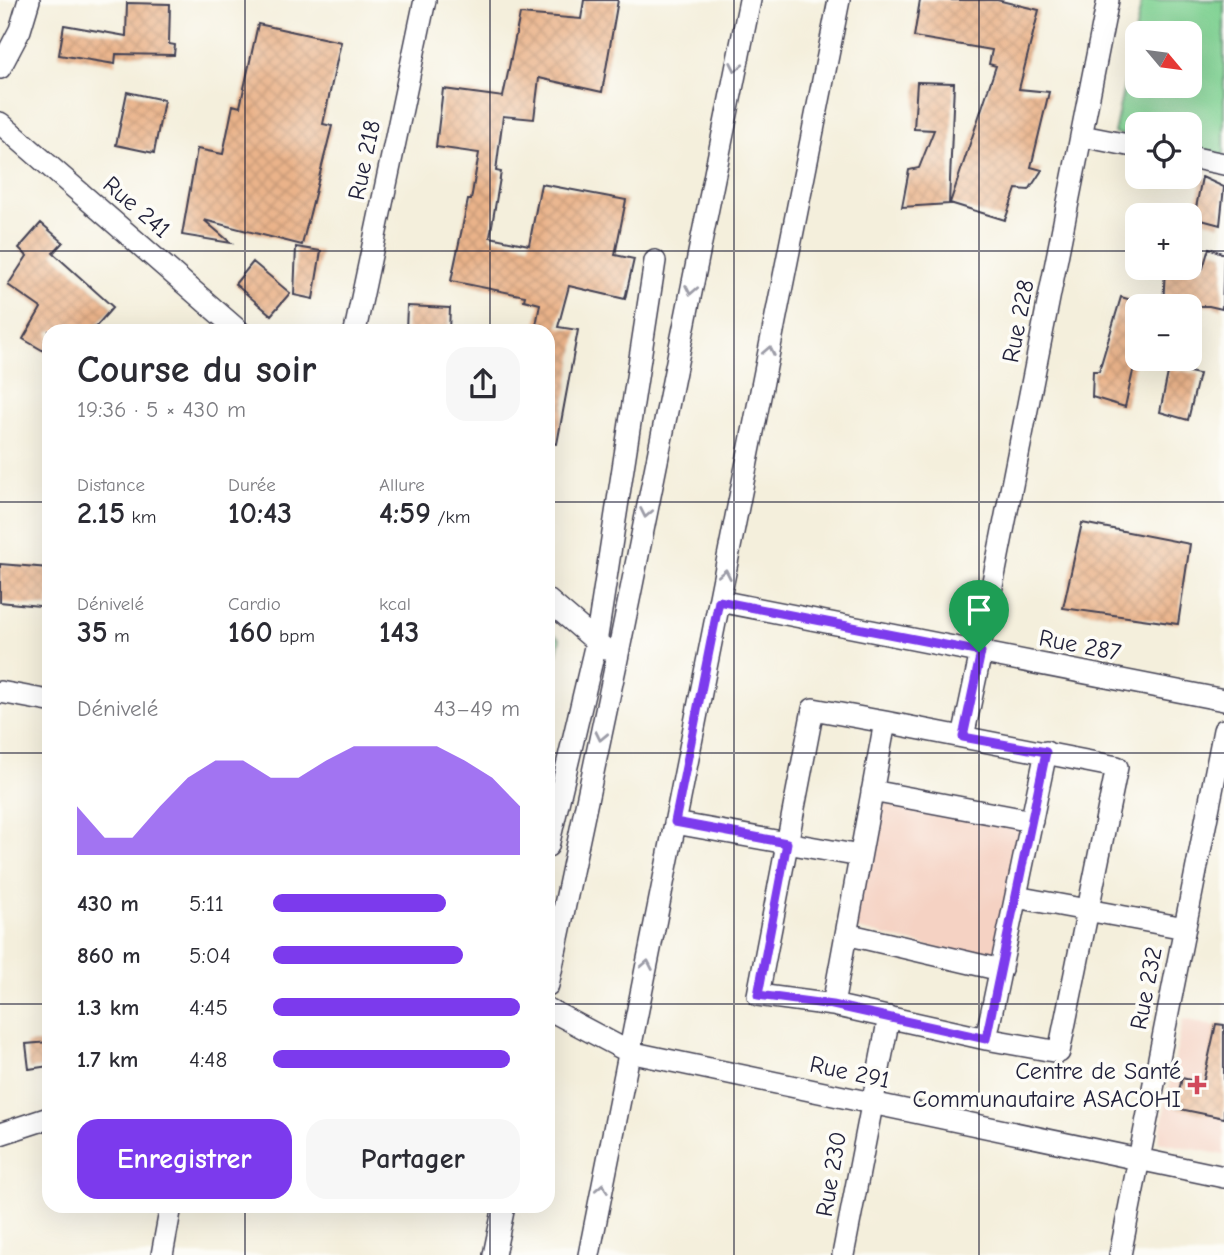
<!DOCTYPE html>
<html lang="fr">
<meta charset="utf-8">
<style>
body{margin:0;font-family:"Comic Neue",sans-serif;background:#f7f7f7;color:#2b2b33;height:100vh;display:flex;flex-direction:column;font-size:26px;white-space:nowrap}
*{box-sizing:border-box;margin:0}
p{font-size:23px;color:#7c7c81}
.icon{flex:none;width:38px;height:38px;fill:none;stroke:currentColor;stroke-width:2;stroke-linecap:round;stroke-linejoin:round}
.map{position:relative;flex:1;overflow:hidden}
.drawer{position:absolute;left:42px;top:324px;width:513px;height:889px;display:flex;flex-direction:column;background:#fff;border-radius:21px;box-shadow:0 7px 28px #0002}
.drawer>*{flex:none}
.needle{width:46px;rotate:119deg}
.tools{position:absolute;left:1125px;top:21px;display:grid;gap:14px}
.tools a{display:grid;place-items:center;width:77px;height:77px;border-radius:14px;background:#fff;box-shadow:0 7px 28px #0002;font-size:35px}
.pin{position:absolute;display:grid;place-items:center;width:60px;height:60px;color:#fff;margin:-72px -30px;border-radius:50% 50% 50% 0;rotate:-45deg;box-shadow:0 0 7px #0007}
.pin .icon{rotate:45deg}
.round{display:grid;place-items:center;flex:none;width:74px;height:74px;border-radius:21px;background:#f7f7f7}
.summary{display:flex;align-items:center;justify-content:space-between;height:119px;padding:0 35px}
h1{font-size:38px;font-weight:700;line-height:52px}
.metrics{display:grid;grid-template-columns:repeat(3,1fr);gap:10px;height:119px;padding:7px 35px}
.metrics div{display:grid;align-content:center}
.metrics b{font-size:30px;font-weight:700}
.metrics small{font-size:19px;font-weight:400}
.metrics p{font-size:19px}
.chart{height:196px;padding:14px 35px}
.chart p{display:flex;justify-content:space-between}
.chart svg{width:100%;height:126px;margin-top:7px;fill:#7c3aed;opacity:.7}
.primary-button{display:flex;gap:14px;margin-top:auto;padding:14px 35px}
.primary-button a{flex:1;height:80px;border-radius:21px;background:#7c3aed;color:#fff;font-size:28px;font-weight:700;line-height:80px;text-align:center}
.primary-button a+a{background:#f7f7f7;color:#2b2b33}
ul{padding:0 35px;list-style:none;font-size:23px}
li{display:grid;grid-template-columns:112px 84px 1fr;align-items:center;height:52px}
li i{height:18px;border-radius:9px;background:#7c3aed}
.map>svg:first-child{display:block}
.built{fill:#f5d2c3}
.green{fill:#7fd192;stroke:#507a66;stroke-width:2;fill-rule:evenodd}
.building{fill:url(#building-cross-hatch)}
.lines{fill:none;stroke-linecap:round;stroke-linejoin:round}
.street-casing{stroke:#424153;stroke-width:24}
.street{stroke:#fff;stroke-width:21}
.oneway{stroke:#9c9ca7}
.route-casing{stroke:#fff;stroke-width:14}
.route{stroke:#7c3aed;stroke-width:9}
.grid{fill:none;stroke:#22223b;stroke-width:2;stroke-opacity:0.55}
.poi-dot{fill:#d1495b;stroke:#fdfcf7;stroke-width:2.5}
.labels{text-anchor:middle;stroke-width:7;stroke-linejoin:round;paint-order:stroke}
.street-label{font-size:24px;fill:#22223b;stroke:#fdfcf7}
.poi-label{font-size:24px;fill:#22223b;stroke:#fdfcf7;text-anchor:end}
</style>
<div class="map">
<svg width="1224" height="1255" viewBox="0 0 1224 1255">
<defs>
<pattern id="building-cross-hatch" width="8" height="8" patternUnits="userSpaceOnUse" patternTransform="scale(1.75)"><rect width="8" height="8" fill="#eab38a"/><path d="M0 0l8 8M0 8l8-8" fill="none" stroke="#c89a78"/></pattern>
</defs>
<rect width="100%" height="100%" fill="#fdfcf7"/>
<filter id="ink" filterUnits="userSpaceOnUse"><feTurbulence type="fractalNoise" baseFrequency=".0143" numOctaves="2"/><feDisplacementMap in="SourceGraphic" scale="14" xChannelSelector="R" yChannelSelector="G"/><feConvolveMatrix kernelMatrix="1 2 1 2 8 2 1 2 1" color-interpolation-filters="sRGB"/></filter>
<filter id="wash" filterUnits="userSpaceOnUse"><feTurbulence type="fractalNoise" baseFrequency=".00686" numOctaves="4" result="noise"/><feDisplacementMap in="SourceGraphic" scale="28" xChannelSelector="R" yChannelSelector="G"/><feGaussianBlur stdDeviation="1.57" result="paint"/><feColorMatrix in="noise" values="0 0 0 0 0 0 0 0 0 0 0 0 0 0 0 0 0 1.4 0 .05"/><feComposite in="paint" operator="in"/></filter>
<g filter="url(#wash)">
<rect width="100%" height="100%" fill="#f4efdc"/>
<path class="built" d="M 876,800 L 1024,826 L 993,962 L 853,928 Z
M 1183,1019 L 1224,1028 L 1224,1155 L 1158,1142 Z"/>
<path class="green" d="M 1142,0 L 1224,0 L 1224,156 L 1190,149 L 1190,124 L 1138,124 L 1137,138 L 1114,133 ZM 1138,33 L 1190,33 L 1190,86 L 1138,86 Z
M 548,629 L 560,639 L 548,698 Z"/>
<g id="blocks">
<path class="building" d="M 584,0 L 618,0 L 602,92 L 539,78 L 534,119 L 503,116 L 496,171 L 501,172 L 490,237 L 529,245 L 541,184 L 626,200 L 615,255 L 634,259 L 625,299 L 569,286 L 558,327 L 578,330 L 557,444 L 548,443 L 548,331 L 535,331 L 540,304 L 524,300 L 525,296 L 451,281 L 468,200 L 471,200 L 479,153 L 436,147 L 443,89 L 503,97 L 520,14 L 581,19 Z
M 920,0 L 997,0 L 1039,10 L 1019,89 L 1049,92 L 1031,167 L 1042,170 L 1029,190 L 1016,189 L 1005,220 L 950,203 L 996,66 L 989,64 L 992,50 L 914,37 Z
M 127,3 L 170,4 L 169,44 L 175,45 L 174,55 L 116,54 L 115,64 L 59,55 L 64,25 L 126,36 Z
M 258,24 L 341,42 L 323,124 L 332,126 L 302,245 L 204,220 L 231,243 L 182,235 L 197,149 L 223,154 L 233,105 L 240,107 Z
M 917,82 L 954,83 L 949,204 L 902,207 L 909,170 L 919,168 L 934,130 L 914,129 Z
M 127,92 L 164,100 L 154,153 L 116,145 Z
M 1202,177 L 1224,187 L 1220,225 L 1194,218 Z
M 41,223 L 63,242 L 53,253 L 113,307 L 92,331 L 49,331 L 49,354 L 23,339 L 41,308 L 8,285 L 27,256 L 19,248 Z
M 296,247 L 321,251 L 313,299 L 294,295 Z
M 1209,248 L 1224,254 L 1222,309 L 1209,306 L 1163,306 L 1165,268 L 1203,268 Z
M 253,262 L 290,293 L 271,315 L 235,284 Z
M 1121,297 L 1138,302 L 1138,349 L 1125,407 L 1092,397 L 1093,371 L 1099,371 Z
M 407,306 L 450,308 L 449,331 L 406,331 Z
M 1169,368 L 1199,374 L 1188,420 L 1160,412 Z
M 1082,523 L 1190,544 L 1178,624 L 1063,608 Z
M 0,564 L 49,568 L 49,607 L 0,602 Z
M 1216,1024 L 1224,1025 L 1224,1118 L 1175,1108 L 1182,1078 L 1203,1083 Z
M 49,1042 L 49,1066 L 29,1069 L 26,1044 Z"/>
</g>
</g>
<g filter="url(#ink)">
<use href="#blocks" fill-opacity="0" stroke="#424153" stroke-width="2"/>
<g class="lines">
<defs>
<path id="street" d="M 0,68 L 20,30 L 29,0
M 0,123 L 239,331
M 1082,136 L 1138,147
M 1190,157 L 1224,164
M 355,331 L 425,0
M 548,600 L 605,649
M 719,601 L 1224,700
M 979,652 L 1108,0
M 0,692 L 49,701
M 963,737 L 981,652
M 872,791 L 1032,821
M 675,823 L 860,856
M 548,846 L 596,643 L 655,261
M 1016,897 L 1185,928
M 846,934 L 1001,970
M 548,985 L 617,659 L 750,0
M 833,1005 L 758,995 L 813,709 L 885,722
M 548,1009 L 629,1052 L 1224,1177
M 986,1039 L 1059,1052 L 1117,767 L 885,722 L 833,1005 L 986,1039 L 1046,752
M 0,1134 L 49,1118
M 162,1255 L 171,1206
M 494,1255 L 504,1206
M 589,1255 L 839,0
M 843,1255 L 889,1017
M 1120,1255 L 1224,730"/>
</defs>
<use href="#street" class="street-casing"/>
<use href="#street" class="street"/>
</g>
<defs><path id="oneway-chevron" d="M-2-3.5L2.5 0L-2 3.5" fill="none" stroke-width="1.6" stroke-linecap="round" stroke-linejoin="round" transform="scale(1.75)"/></defs>
<g class="oneway">
<use href="#oneway-chevron" transform="translate(736 67) rotate(101)"/>
<use href="#oneway-chevron" transform="translate(691 290) rotate(101)"/>
<use href="#oneway-chevron" transform="translate(769 351) rotate(-79)"/>
<use href="#oneway-chevron" transform="translate(646 513) rotate(101)"/>
<use href="#oneway-chevron" transform="translate(725 574) rotate(-79)"/>
<use href="#oneway-chevron" transform="translate(601 736) rotate(102)"/>
<use href="#oneway-chevron" transform="translate(647 965) rotate(-79)"/>
<use href="#oneway-chevron" transform="translate(602 1188) rotate(-79)"/>
</g>
</g>
<g class="lines" filter="url(#ink)">
<defs>
<path id="route" d="M 719,601 L 981,652 L 963,737 L 1046,752 L 986,1039 L 833,1005 L 758,995 L 787,843 L 675,822 Z"/>
</defs>
<use href="#route" class="route-casing"/>
<use href="#route" class="route"/>
</g>
<path class="grid" d="M 245,0 L 245,331M 490,0 L 490,331M 734,0 L 734,1255M 979,0 L 979,1255M 0,251 L 1138,251M 1190,251 L 1224,251M 0,502 L 49,502M 548,502 L 1224,502M 0,753 L 49,753M 548,753 L 1224,753M 0,1004 L 49,1004M 548,1004 L 1224,1004M 245,1206 L 245,1255M 490,1206 L 490,1255"/>
<path class="poi-dot" d="M1193.5 1074.5h7v7h7v7h-7v7h-7v-7h-7v-7h7z"/>
<g class="labels">
<g class="street-label">
<text transform="translate(364 160) rotate(-78)" y="8">Rue 218</text>
<text transform="translate(137 207) rotate(41)" y="8">Rue 241</text>
<text transform="translate(1018 321) rotate(-79)" y="8">Rue 228</text>
<text transform="translate(1080 645) rotate(11)" y="8">Rue 287</text>
<text transform="translate(1146 988) rotate(-79)" y="8">Rue 232</text>
<text transform="translate(850 1072) rotate(12)" y="8">Rue 291</text>
<text transform="translate(831 1174) rotate(-80)" y="8">Rue 230</text>
</g>
<g class="poi-label">
<text x="1181" y="1079">Centre de Santé<tspan x="1181" dy="28">Communautaire ASACOHI</tspan></text>
</g>
</g>
</svg>
<div class="tools">
<a><svg class="needle" viewBox="-14 -14 28 28"><path d="M0-13l5 13h-10z" fill="#e53935"/><path d="M0 13l5-13h-10z" fill="#7c7c81"/></svg></a>
<a><svg class="icon" aria-label="locate" viewBox="0 0 24 24"><circle cx="12" cy="12" r="6"/><path d="M12 2v4M12 18v4M2 12h4M18 12h4"/></svg></a>
<a>+</a>
<a>−</a>
</div>
<div class="pin" style="left:979px;top:652px;background:#1e9e55"><svg class="icon" aria-label="arrive" viewBox="0 0 24 24"><path d="M6 21V4h12l-3 4 3 4H6"/></svg></div>
<section class="drawer">
<div class="summary"><div><h1>Course du soir</h1><p>19:36 · 5 × 430 m</p></div><a class="round"><svg class="icon" aria-label="share" viewBox="0 0 24 24"><path d="M12 15V3M7 8l5-5 5 5M5 13v7h14v-7"/></svg></a></div>
<div class="metrics">
<div><p>Distance</p><b>2.15<small> km</small></b></div>
<div><p>Durée</p><b>10:43</b></div>
<div><p>Allure</p><b>4:59<small> /km</small></b></div>
</div>
<div class="metrics">
<div><p>Dénivelé</p><b>35<small> m</small></b></div>
<div><p>Cardio</p><b>160<small> bpm</small></b></div>
<div><p>kcal</p><b>143</b></div>
</div>
<div class="chart"><p><span>Dénivelé</span>43–49 m</p>
<svg viewBox="0 0 160 44" preserveAspectRatio="none"><path d="M0 44V27L10 38L20 38L30 27L40 17L50 11L60 11L70 17L80 17L90 11L100 6L110 6L120 6L130 6L140 11L150 17L160 27V44z"/></svg>
</div>
<ul>
<li><b>430 m</b>5:11<i style="width:70%"></i></li>
<li><b>860 m</b>5:04<i style="width:77%"></i></li>
<li><b>1.3 km</b>4:45<i style="width:100%"></i></li>
<li><b>1.7 km</b>4:48<i style="width:96%"></i></li>
</ul>
<div class="primary-button"><a>Enregistrer</a><a>Partager</a></div>
</section>
</div>
